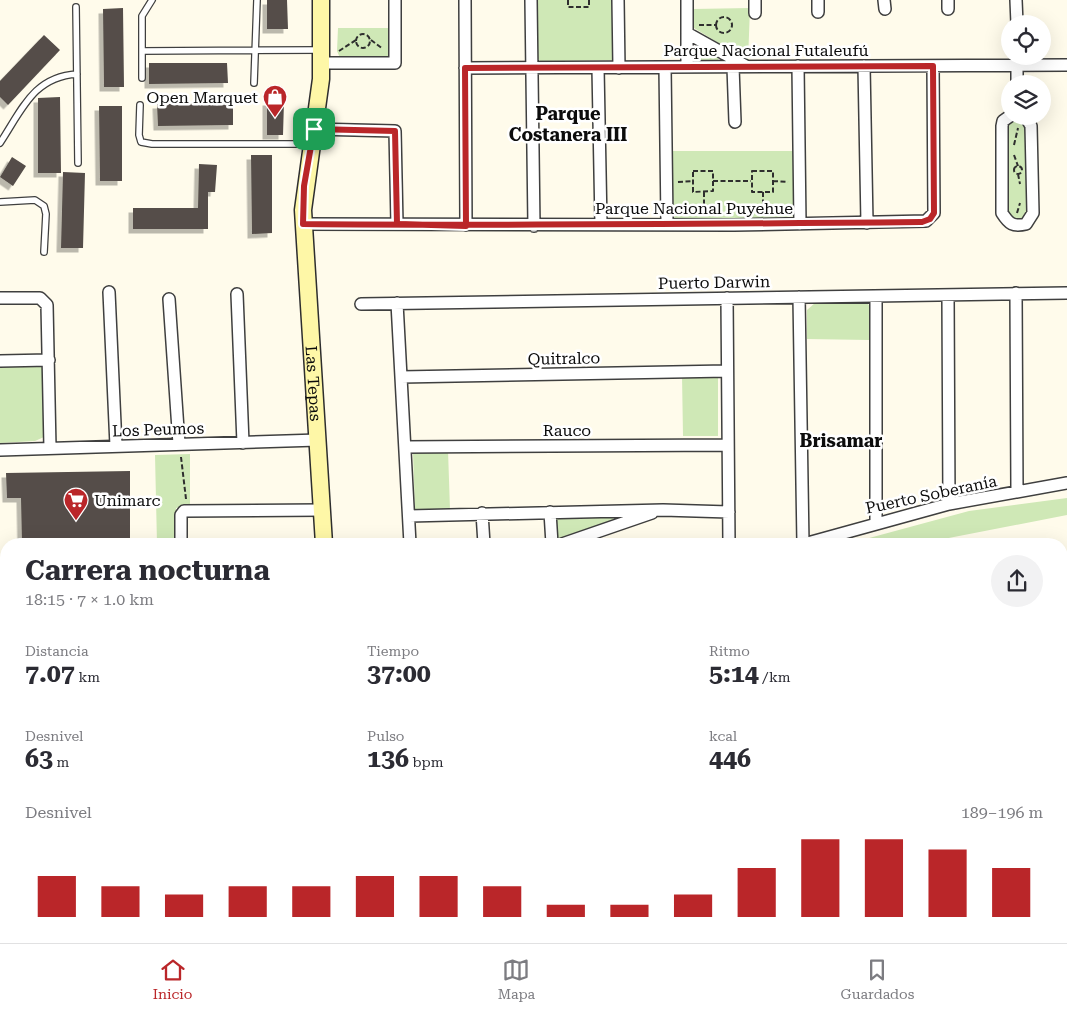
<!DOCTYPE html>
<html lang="es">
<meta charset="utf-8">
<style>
body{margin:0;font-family:"Roboto Serif",serif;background:#f2f2f3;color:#2b2b33;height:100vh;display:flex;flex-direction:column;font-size:19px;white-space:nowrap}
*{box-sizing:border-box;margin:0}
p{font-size:16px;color:#7c7c81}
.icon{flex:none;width:28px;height:28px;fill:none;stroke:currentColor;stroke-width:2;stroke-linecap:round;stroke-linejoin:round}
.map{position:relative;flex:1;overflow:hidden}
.side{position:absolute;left:0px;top:538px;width:1068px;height:406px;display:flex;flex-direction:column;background:#fff;border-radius:20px 20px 0 0;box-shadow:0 5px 20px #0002}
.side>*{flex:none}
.fabs{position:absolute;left:1001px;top:15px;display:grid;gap:10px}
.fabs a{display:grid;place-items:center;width:50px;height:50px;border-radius:50%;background:#fff;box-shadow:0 5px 20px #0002;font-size:25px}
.pin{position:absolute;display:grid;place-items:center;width:42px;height:42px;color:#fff;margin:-21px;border-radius:10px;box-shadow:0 2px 8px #0006}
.round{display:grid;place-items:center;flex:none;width:52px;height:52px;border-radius:26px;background:#f2f2f3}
.summary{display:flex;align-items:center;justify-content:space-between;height:85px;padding:0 25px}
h1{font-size:28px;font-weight:700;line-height:38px}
.stats{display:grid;grid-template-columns:repeat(3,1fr);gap:8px;height:85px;padding:5px 25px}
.stats div{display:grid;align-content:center}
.stats b{font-size:25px;font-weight:700}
.stats small{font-size:14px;font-weight:400}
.stats p{font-size:14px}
.chart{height:140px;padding:10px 25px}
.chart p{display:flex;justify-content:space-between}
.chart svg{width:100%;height:90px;margin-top:5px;stroke:#ba2629;stroke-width:6}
.tab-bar{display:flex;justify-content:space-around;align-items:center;height:70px;border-top:1px solid #e1e1e2;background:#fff;font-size:14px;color:#7c7c81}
.tab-bar a{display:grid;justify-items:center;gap:2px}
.tab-bar .on{color:#ba2629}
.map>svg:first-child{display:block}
.green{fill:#cfe8b6}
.building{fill:#544d48;filter:url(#shadow)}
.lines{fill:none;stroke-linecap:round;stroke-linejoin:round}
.lane-casing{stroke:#3f3f3f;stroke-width:8}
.street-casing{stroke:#3f3f3f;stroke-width:14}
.secondary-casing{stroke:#2e2e2e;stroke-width:19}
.path{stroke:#2e2e2e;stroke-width:2;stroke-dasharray:5 2.5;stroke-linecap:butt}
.lane{stroke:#fff;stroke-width:5.5}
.street{stroke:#fff;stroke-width:11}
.secondary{stroke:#fef7a7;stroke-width:16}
.route-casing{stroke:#fff;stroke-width:10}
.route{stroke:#ba2629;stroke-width:6}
.labels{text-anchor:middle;stroke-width:5;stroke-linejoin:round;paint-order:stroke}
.street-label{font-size:16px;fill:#0c0c0c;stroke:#fff}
.poi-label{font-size:16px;fill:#0c0c0c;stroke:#fff;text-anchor:end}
.neighbourhood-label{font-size:18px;font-weight:bold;fill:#0c0c0c;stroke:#fff}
</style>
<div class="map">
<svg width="1067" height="943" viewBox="0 0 1067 943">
<defs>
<filter id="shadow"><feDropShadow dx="-4.5" dy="4.5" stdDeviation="0" flood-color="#0004"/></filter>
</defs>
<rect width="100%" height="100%" fill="#fffbeb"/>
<path class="green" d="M 535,0 L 615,0 L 614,60 L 540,61 L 536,56 Z
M 750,8 L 748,61 L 694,28 L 693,9 Z
M 338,28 L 393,28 L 393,52 L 389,59 L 340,58 L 337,51 Z
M 698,44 L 719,56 L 718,60 L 699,62 L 695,60 L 694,47 Z
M 1019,119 L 1026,123 L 1028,213 C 1022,223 1014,221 1007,213 L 1007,128 L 1011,121 Z
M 670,151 L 795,151 L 795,216 L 759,219 L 674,218 Z
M 815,303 L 868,304 L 870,307 L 869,340 L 807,339 L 807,310 Z
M 36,365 L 43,368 L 44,373 L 46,432 L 44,437 L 35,441 L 0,443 L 0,367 Z
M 682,375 L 718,376 L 718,436 L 683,436 Z
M 448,450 L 450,510 L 415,512 L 413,452 Z
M 190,454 L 190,505 L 176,508 L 176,544 L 157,544 L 155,455 Z
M 1067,498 L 1067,515 L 918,544 L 847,544 L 969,511 Z
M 641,514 L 561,541 L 556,538 L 556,519 L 558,517 Z
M 1061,706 L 1067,706 L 1067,768 L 1061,768 Z
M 68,938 L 95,938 L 94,943 L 67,943 Z
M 455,938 L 495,938 L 495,943 L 454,943 Z"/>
<path class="building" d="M 267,0 L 287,0 L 288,29 L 267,29 Z
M 123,8 L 124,87 L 104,87 L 103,9 Z
M 44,35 L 60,50 L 8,105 L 0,97 L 0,81 Z
M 149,63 L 227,63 L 228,83 L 149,84 Z
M 60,97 L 61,173 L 38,173 L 38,98 Z
M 267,101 L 284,101 L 283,135 L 267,135 Z
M 233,103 L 233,125 L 158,126 L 157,104 Z
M 99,106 L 122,106 L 122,181 L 100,181 Z
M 251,155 L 272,155 L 272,233 L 252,234 Z
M 12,157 L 26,166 L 13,186 L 0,177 Z
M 199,164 L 217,165 L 215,192 L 208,192 L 208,229 L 133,229 L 133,208 L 198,208 Z
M 63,172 L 85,173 L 83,248 L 61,248 Z
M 130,471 L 130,544 L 22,544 L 21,498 L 7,498 L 6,473 Z"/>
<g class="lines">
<defs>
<path id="lane" d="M 76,7 L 78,163
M 143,51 L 319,50
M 142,78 L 142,16 L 152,0
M 254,83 L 257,0
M 140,105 L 139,135 L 141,142 L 152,144 L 311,144
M 0,143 C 22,110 33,77 77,74
M 0,202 L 35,200 L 44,206 L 46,214 L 44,252
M 0,635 L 6,638"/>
<path id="street" d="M 465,0 L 466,225
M 531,0 L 534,226
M 618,0 L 619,68
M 755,0 L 755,13
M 818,0 L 818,12
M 884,0 L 885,9
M 948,0 L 948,9
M 1016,0 L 1017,24
M 687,33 L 746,66
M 1017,56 L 1017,84
M 322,63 L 395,63 L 395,0
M 798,66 L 800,224
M 864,66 L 867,223
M 665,67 L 667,223
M 687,67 L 687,0
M 733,67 L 735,122
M 465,68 L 1067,65
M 598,68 L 601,224
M 1010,116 L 1003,121 L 1002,126 L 1002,213 C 1009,224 1013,227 1026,224 L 1033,213 L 1031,126 L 1025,116
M 314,129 L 395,131 L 397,224
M 303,224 L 734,225 L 926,221 L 934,213 L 933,66
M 109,292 L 116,446
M 1016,293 L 1017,492
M 237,294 L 243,443
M 948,295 L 949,504
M 876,296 L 876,522
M 799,297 L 803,544
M 0,298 L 40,298 L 47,305 L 50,448
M 727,298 L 729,544
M 169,299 L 179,444
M 397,303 L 410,544
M 361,304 L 1067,293
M 0,361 L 49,360
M 401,377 L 727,371
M 405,447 L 728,445
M 0,450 L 318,440
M 550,512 L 552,544
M 482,513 L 484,544
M 409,516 L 663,510 L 729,512
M 181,544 L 181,515 L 184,511 L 322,510
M 562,544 L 652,513
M 804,544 L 949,504 L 1067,483
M 1061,604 L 1067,602
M 1061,700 L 1067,701
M 0,762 L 6,749
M 1061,773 L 1067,773
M 0,811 L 6,813
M 1061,841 L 1067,841
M 0,880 L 6,881
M 1061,910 L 1067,910
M 102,943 L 103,938
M 177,943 L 178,938
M 408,943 L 409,938
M 522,943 L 523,938
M 593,943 L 593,938
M 966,943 L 966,938
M 1037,943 L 1037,938"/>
<g id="secondary">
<path id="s1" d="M 321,0 L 321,79 L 303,210 L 324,544"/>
<path d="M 0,677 L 6,678"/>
<path d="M 673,943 L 673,938"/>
</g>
</defs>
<use href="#lane" class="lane-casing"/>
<use href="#street" class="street-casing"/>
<use href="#secondary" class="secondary-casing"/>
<path class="path" d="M 568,0 L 568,7 L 589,7 L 589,0
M716 25a8 8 0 1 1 16 0a8 8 0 1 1-16 0Z
M 699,25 L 716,25
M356 41a7 7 0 1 1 14 0a7 7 0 1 1-14 0Z
M 371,40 L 383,49
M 339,51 L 356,40
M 1014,145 L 1018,128
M 1014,155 L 1018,166
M1014 170a4 4 0 1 1 8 0a4 4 0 1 1-8 0Z
M 693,171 L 713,171 L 713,191 L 693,192 Z
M 752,171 L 773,171 L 773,192 L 752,192 Z
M 1018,174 L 1020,184
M 713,181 L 751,181
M 773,181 L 788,182
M 678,182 L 693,181
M 704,192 L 704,214
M 763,192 L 763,212
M 1017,213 L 1020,203
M 181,457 L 186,499
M 1061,747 L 1067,759
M 497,938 L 497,943"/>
<use href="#lane" class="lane"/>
<use href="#street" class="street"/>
<use href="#secondary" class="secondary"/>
</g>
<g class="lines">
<defs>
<path id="route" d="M 314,129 L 304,186 L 303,224 C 509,226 715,224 922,222 L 930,219 L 934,213 L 933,66 L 465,68 L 466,226 L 397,224 L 395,131 L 314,129"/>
</defs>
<use href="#route" class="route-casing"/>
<use href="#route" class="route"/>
</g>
<defs>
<symbol id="shop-pin" viewBox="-11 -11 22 30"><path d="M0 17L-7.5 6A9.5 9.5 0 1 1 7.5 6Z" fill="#ba2629" stroke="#fff"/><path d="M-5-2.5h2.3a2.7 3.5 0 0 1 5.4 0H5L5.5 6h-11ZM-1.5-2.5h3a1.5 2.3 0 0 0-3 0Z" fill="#fff"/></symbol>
<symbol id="supermarket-pin" viewBox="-11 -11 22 30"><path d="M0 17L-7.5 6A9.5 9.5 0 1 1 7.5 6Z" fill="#ba2629" stroke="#fff"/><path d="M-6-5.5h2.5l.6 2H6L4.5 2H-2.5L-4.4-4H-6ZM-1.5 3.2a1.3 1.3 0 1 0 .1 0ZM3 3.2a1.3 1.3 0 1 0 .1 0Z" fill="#fff"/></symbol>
</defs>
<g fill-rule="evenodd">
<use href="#shop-pin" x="261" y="83" width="28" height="38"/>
<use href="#supermarket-pin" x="62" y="486" width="28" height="38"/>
</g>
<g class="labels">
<g class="street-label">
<text x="766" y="56">Parque Nacional Futaleufú</text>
<text x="694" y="214">Parque Nacional Puyehue</text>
<text transform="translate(714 282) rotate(-1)" y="6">Puerto Darwin</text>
<text transform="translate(564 358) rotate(-1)" y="6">Quitralco</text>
<text dy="6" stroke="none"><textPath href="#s1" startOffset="385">Las Tepas</textPath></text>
<text transform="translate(158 429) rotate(-2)" y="6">Los Peumos</text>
<text x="567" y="436">Rauco</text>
<text transform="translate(931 494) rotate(-12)" y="6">Puerto Soberanía</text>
</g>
<g class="poi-label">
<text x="258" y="103">Open Marquet</text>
<text x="94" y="506" text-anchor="start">Unimarc</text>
</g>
<g class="neighbourhood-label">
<text x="568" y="120">Parque<tspan x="568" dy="21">Costanera III</tspan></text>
<text x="841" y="447">Brisamar</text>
</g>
</g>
</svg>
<div class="fabs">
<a><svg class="icon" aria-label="locate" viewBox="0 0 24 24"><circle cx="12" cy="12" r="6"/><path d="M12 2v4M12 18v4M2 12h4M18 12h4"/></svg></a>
<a><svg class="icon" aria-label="layers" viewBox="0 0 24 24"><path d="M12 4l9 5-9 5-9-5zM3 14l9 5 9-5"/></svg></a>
</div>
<div class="pin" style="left:314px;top:129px;background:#1e9e55"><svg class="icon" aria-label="arrive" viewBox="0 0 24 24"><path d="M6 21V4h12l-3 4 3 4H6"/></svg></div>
<section class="side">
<div class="summary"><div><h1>Carrera nocturna</h1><p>18:15 · 7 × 1.0 km</p></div><a class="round"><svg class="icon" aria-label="share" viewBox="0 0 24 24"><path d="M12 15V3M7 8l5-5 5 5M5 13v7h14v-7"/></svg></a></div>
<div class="stats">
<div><p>Distancia</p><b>7.07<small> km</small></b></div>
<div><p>Tiempo</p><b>37:00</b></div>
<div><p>Ritmo</p><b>5:14<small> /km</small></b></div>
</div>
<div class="stats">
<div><p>Desnivel</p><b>63<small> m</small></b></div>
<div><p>Pulso</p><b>136<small> bpm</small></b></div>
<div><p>kcal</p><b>446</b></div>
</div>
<div class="chart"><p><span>Desnivel</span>189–196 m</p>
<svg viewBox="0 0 160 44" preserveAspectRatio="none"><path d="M5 44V24M15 44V29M25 44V33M35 44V29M45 44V29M55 44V24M65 44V24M75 44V29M85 44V38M95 44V38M105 44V33M115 44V20M125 44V6M135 44V6M145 44V11M155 44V20"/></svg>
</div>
</section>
</div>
<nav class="tab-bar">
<a class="on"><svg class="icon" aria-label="home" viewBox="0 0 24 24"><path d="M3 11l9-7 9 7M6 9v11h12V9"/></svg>Inicio</a>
<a><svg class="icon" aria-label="map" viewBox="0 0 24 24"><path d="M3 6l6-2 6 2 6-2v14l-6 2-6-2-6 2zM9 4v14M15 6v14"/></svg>Mapa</a>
<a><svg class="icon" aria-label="saved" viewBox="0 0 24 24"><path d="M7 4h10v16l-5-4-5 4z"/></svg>Guardados</a>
</nav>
